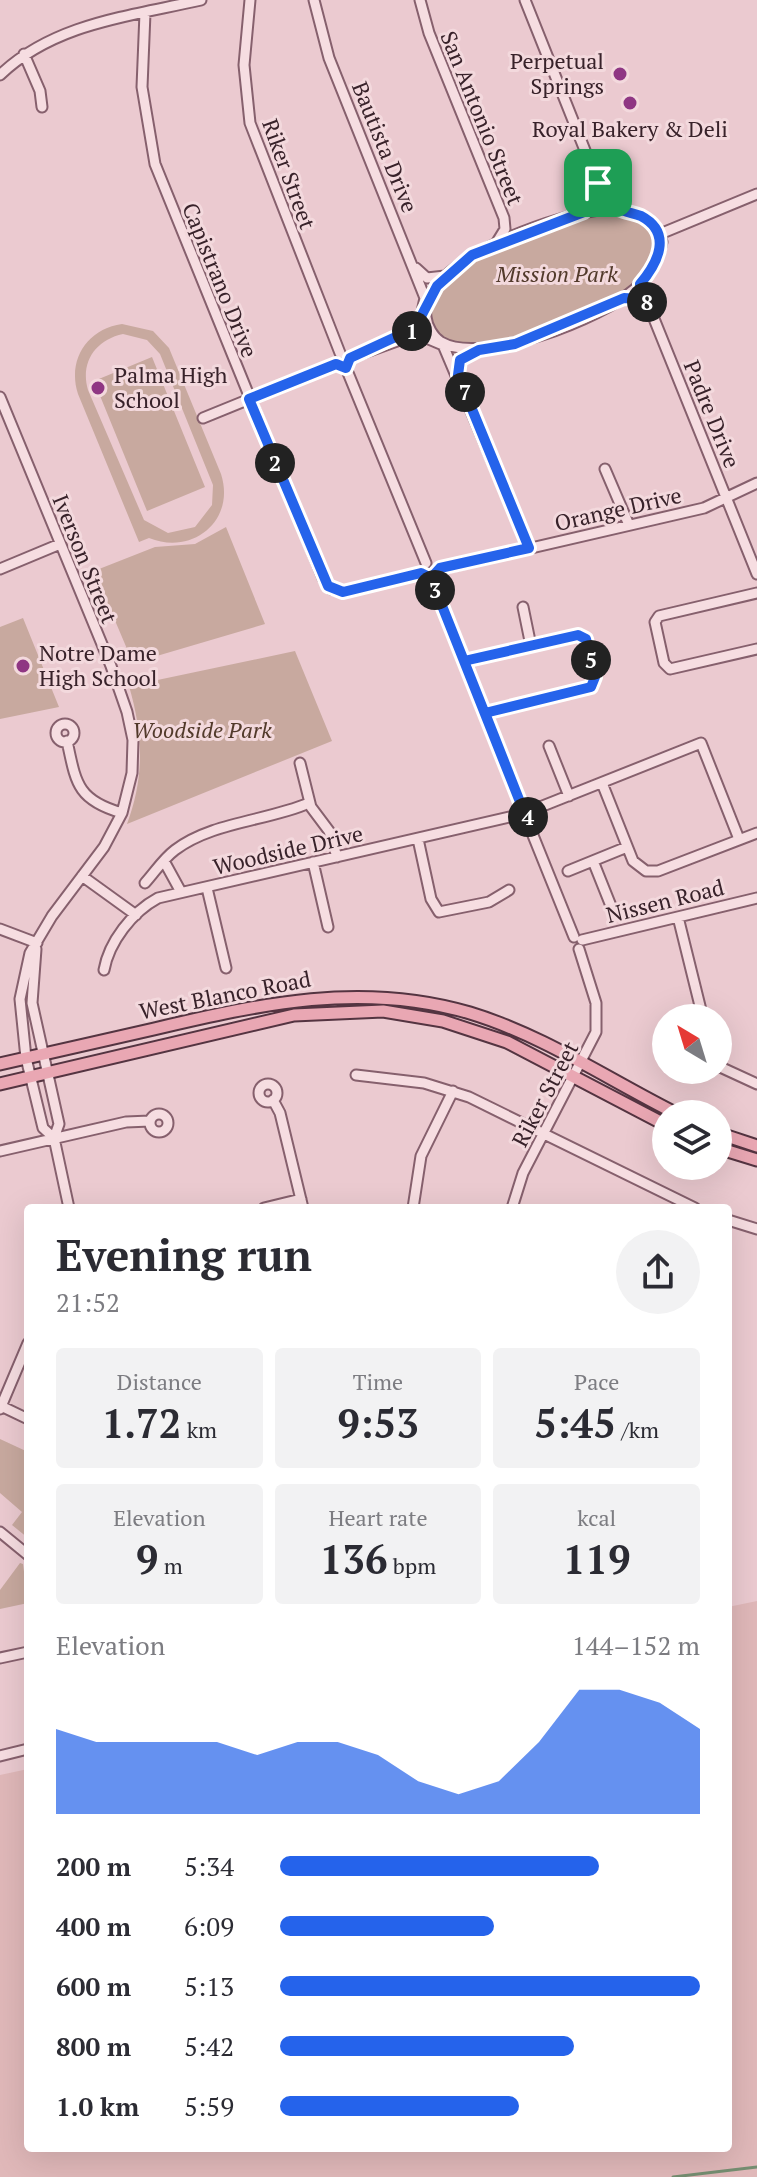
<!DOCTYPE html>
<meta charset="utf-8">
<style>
body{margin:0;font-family:"PT Serif",serif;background:#f2f2f3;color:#2b2b33;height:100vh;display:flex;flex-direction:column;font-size:30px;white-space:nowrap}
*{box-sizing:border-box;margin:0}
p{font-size:26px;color:#7c7c81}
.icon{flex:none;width:44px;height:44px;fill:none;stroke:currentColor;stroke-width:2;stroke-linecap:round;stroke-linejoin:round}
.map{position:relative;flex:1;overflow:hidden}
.sheet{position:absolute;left:24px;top:1204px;width:708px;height:948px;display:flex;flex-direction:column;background:#fff;border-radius:8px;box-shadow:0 8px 32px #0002}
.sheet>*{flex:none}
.needle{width:52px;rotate:322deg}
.tools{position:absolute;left:652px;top:1004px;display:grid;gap:16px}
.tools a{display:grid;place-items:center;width:80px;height:80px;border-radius:50%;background:#fff;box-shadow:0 8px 32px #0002;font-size:40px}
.pin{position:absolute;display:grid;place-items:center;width:68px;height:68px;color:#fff;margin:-34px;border-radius:16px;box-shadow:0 4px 12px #0006}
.km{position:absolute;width:40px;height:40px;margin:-20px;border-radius:50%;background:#222;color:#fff;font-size:22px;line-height:40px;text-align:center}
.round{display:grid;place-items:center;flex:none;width:84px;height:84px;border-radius:42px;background:#f2f2f3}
.head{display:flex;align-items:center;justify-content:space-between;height:136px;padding:0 32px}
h1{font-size:44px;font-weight:600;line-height:60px}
.stats{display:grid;grid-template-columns:repeat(3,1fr);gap:12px;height:136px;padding:8px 32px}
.stats div{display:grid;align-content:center;border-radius:8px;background:#f2f2f3;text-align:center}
.stats b{font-size:40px;font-weight:600}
.stats small{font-size:22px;font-weight:400}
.stats p{font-size:22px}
.chart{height:224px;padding:16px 32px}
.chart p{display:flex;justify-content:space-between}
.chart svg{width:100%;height:144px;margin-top:8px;fill:#2563eb;opacity:.7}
ul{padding:0 32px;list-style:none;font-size:26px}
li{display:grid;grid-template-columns:128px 96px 1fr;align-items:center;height:60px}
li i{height:20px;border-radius:10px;background:#2563eb}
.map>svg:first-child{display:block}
.farmland{fill:#e0b8b9}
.green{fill:#c8a99f;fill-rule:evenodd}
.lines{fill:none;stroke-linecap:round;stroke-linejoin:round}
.stream{stroke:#758e71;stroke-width:3}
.minor-casing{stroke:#86606d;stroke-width:13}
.major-casing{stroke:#543441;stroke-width:15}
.minor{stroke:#f6dde1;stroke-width:9}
.major{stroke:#e9a7b3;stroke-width:11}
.route-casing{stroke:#fff;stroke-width:16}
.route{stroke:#2563eb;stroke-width:10}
.poi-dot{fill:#8f3683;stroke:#f3d9dd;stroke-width:3}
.labels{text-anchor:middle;stroke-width:6;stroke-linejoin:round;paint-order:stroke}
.poi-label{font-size:22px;fill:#38222a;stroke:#f3d9dd;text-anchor:start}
.street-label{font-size:22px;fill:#38222a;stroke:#f3d9dd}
.park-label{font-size:22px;font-style:italic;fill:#523a2b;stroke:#f3d9dd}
</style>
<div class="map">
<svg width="757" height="2177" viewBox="0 0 757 2177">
<rect width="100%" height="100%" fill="#ebcad0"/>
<path class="farmland" d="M 757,1601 L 757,2177 L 0,2177 L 0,1775 L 28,1769 L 28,2148 L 728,2148 L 728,1607 Z"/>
<path class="green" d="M 630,212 L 660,234 L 657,260 L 624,298 L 515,344 L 460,348 L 431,332 L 430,296 L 463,261 L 569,216 Z
M 122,324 L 153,331 L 169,348 L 221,474 C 236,520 193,556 149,538 L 139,542 L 78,394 C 67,360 87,329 122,324 ZM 123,334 L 147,340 L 160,354 L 213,485 L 212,505 L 195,527 L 168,533 L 144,520 L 88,390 C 80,363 95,340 123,334 Z
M 152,357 L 205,487 L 147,511 L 94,381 Z
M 226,527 L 265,624 L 133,663 L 94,571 L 155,547 L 195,544 Z
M 23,618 L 59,707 L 0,719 L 0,627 Z
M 295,651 L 332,741 L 127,824 C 145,776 143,734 129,686 Z
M 0,1439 L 28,1452 L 28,1538 L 12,1525 L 22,1512 L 0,1493 Z
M 20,1563 L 23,1564 L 28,1603 L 0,1609 L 0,1590 Z"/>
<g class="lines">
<path class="stream" d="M 673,2177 L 757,2167"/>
<defs>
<path id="minor" d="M 250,0 L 244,65 L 250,123 L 340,353
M 314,0 L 329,58 L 425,298 L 420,321 L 399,338
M 420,0 L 429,33 L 504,218 L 505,229 L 497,242
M 525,0 L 598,183 L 600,195 L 588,209
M 145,13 L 142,87 L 155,164 L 323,578 L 331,589 L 343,592 L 421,573
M 24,54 L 40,91 L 42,107
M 0,75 C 54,23 131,16 201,0
M 600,186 L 621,210
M 609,209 C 632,211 656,217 662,242 C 658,261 649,277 635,289 C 602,318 482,366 441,342 C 433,337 427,326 426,317 C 418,260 566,211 609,209 Z
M 660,234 L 757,194
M 416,268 L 427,278 L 445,276
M 640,284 L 757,574
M 350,358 L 417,334 L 443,345 L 529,548
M 346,368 L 426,563
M 0,397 L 111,666 L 127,712 L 133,740 L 132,773 L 122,813 L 104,847 L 52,916 L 30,953 L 20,999 L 26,1058 L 43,1128 L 54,1138 L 69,1208
M 203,418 L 336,364
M 605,469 L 629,525
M 0,569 L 60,544
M 436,570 L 704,508 L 757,483
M 431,578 L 522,807
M 757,593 L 659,616 L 655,622 L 664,663 L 670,669 L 757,649
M 523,607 L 531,646
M 464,661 L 578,635 L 586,639 L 595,679 L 591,687 L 485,713
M56 733a9 9 0 1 1 18 0a9 9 0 1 1-18 0Z
M 67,741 C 76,783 77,800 122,813
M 549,746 L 569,796
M 300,763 L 311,807 L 329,831 L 337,857
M 602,783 L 633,861 L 646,871 L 658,871 L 757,833
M 526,818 L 530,811 L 701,743 L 739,839
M 526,818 L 574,937
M 418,839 L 431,899 L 439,912 L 489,902 L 509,890
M 164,861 L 181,892
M 593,861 L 613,911
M 313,862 L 328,927
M 568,871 L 627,847
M 82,876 L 136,915
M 145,883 C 155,872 163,859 175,850 C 212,822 267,821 309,803
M 207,888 L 226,968
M 678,917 L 703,1018
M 0,929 L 37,943
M 582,940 L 757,898
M 36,949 L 32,1003 L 59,1124 L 54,1138
M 104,970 C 109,942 132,912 158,898 L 518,815
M 718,1066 L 757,1084
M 356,1075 L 424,1083 L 469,1097 L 695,1208
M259 1093a9 9 0 1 1 18 0a9 9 0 1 1-18 0Z
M 273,1100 L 280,1113 L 303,1208
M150 1123a9 9 0 1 1 18 0a9 9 0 1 1-18 0Z
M 0,1151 L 126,1122 L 150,1121
M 264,1208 L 301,1199
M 413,1208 L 421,1156 L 453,1091
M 512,1208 L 523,1173 L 596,1032 L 596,1003 L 579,949
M 728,1220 L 757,1229
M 1,1406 L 28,1419
M 0,1409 L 28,1343
M 0,1532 L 28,1555
M 0,1658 L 28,1652
M 0,1756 L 28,1749"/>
<path id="major" d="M 0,1064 C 51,1052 103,1041 154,1029 C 260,1004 362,981 470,1013 C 543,1035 609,1080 677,1114
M 0,1084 L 294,1015 L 383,1011 L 443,1021 L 507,1042 L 666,1125
M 718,1133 L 757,1146
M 718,1148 L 757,1160"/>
</defs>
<use href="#minor" class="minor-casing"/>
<use href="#major" class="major-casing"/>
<use href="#minor" class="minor"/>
<use href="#major" class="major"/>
</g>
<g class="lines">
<defs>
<path id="route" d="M 598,183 L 598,200 L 584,212 L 472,255 L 437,286 L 415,328 L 350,358 L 346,368 L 336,364 L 249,399 L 328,586 L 343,592 L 421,573 L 431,578 L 522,807 L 518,813 L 522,818 L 528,817 L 529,810 L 522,807 L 485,713 L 591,687 L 595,677 L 586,639 L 578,635 L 464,661 L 431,578 L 440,568 L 529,548 L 458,375 L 460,360 L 479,350 L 515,344 L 624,298 L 639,299 L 651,312 L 640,284 C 658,263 673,233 641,216 C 633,213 624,212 617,208 C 608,202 603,191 598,183"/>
</defs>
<use href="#route" class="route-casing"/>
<use href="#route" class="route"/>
</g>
<g class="poi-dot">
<circle cx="620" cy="74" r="8"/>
<circle cx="630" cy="103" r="8"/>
<circle cx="98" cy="388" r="8"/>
<circle cx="23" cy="666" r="8"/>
</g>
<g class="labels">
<g class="poi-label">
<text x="604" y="69" text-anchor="end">Perpetual<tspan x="604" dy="25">Springs</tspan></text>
<text x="630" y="137" text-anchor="middle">Royal Bakery &amp; Deli</text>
<text x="114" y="383">Palma High<tspan x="114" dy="25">School</tspan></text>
<text x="39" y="661">Notre Dame<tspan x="39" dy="25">High School</tspan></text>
</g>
<g class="street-label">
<text transform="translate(482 118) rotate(68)" y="8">San Antonio Street</text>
<text transform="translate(385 147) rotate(68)" y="8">Bautista Drive</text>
<text transform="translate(289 174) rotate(70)" y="8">Riker Street</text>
<text transform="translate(220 280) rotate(68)" y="8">Capistrano Drive</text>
<text transform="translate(712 414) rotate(68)" y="8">Padre Drive</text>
<text transform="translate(618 509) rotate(-13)" y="8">Orange Drive</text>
<text transform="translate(85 559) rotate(68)" y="8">Iverson Street</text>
<text transform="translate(288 850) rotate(-13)" y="8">Woodside Drive</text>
<text transform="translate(665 901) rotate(-14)" y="8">Nissen Road</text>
<text transform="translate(225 995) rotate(-11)" y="8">West Blanco Road</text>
<text transform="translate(545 1094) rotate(-62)" y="8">Riker Street</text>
</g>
<g class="park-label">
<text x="557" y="282">Mission Park</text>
<text x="202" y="738">Woodside Park</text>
</g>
</g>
</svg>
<div class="tools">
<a><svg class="needle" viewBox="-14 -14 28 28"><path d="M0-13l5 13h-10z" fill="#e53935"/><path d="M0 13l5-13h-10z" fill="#7c7c81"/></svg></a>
<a><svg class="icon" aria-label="layers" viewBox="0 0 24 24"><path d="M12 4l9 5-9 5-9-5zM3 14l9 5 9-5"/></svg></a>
</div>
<div class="pin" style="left:598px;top:183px;background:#1e9e55"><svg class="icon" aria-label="arrive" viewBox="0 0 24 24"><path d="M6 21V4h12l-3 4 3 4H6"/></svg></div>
<b class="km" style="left:412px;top:331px">1</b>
<b class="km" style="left:275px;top:463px">2</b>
<b class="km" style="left:435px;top:590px">3</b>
<b class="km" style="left:528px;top:817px">4</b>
<b class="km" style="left:591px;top:660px">5</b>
<b class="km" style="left:465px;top:392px">7</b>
<b class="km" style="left:647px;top:302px">8</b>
<section class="sheet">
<div class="head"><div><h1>Evening run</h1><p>21:52</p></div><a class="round"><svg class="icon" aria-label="share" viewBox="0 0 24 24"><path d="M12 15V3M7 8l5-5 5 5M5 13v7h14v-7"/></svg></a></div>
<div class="stats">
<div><p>Distance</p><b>1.72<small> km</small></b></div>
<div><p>Time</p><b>9:53</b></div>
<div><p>Pace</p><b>5:45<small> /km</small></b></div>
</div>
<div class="stats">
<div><p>Elevation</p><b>9<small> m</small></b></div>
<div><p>Heart rate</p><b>136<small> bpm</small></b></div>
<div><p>kcal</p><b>119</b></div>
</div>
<div class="chart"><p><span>Elevation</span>144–152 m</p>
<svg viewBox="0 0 160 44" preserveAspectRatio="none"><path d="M0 44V18L10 22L20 22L30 22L40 22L50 26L60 22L70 22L80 26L90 34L100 38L110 34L120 22L130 6L140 6L150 10L160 18V44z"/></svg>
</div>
<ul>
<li><b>200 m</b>5:34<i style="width:76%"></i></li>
<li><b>400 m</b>6:09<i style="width:51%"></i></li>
<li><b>600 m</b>5:13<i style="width:100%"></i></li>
<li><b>800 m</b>5:42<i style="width:70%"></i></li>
<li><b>1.0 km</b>5:59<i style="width:57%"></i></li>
</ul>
</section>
</div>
